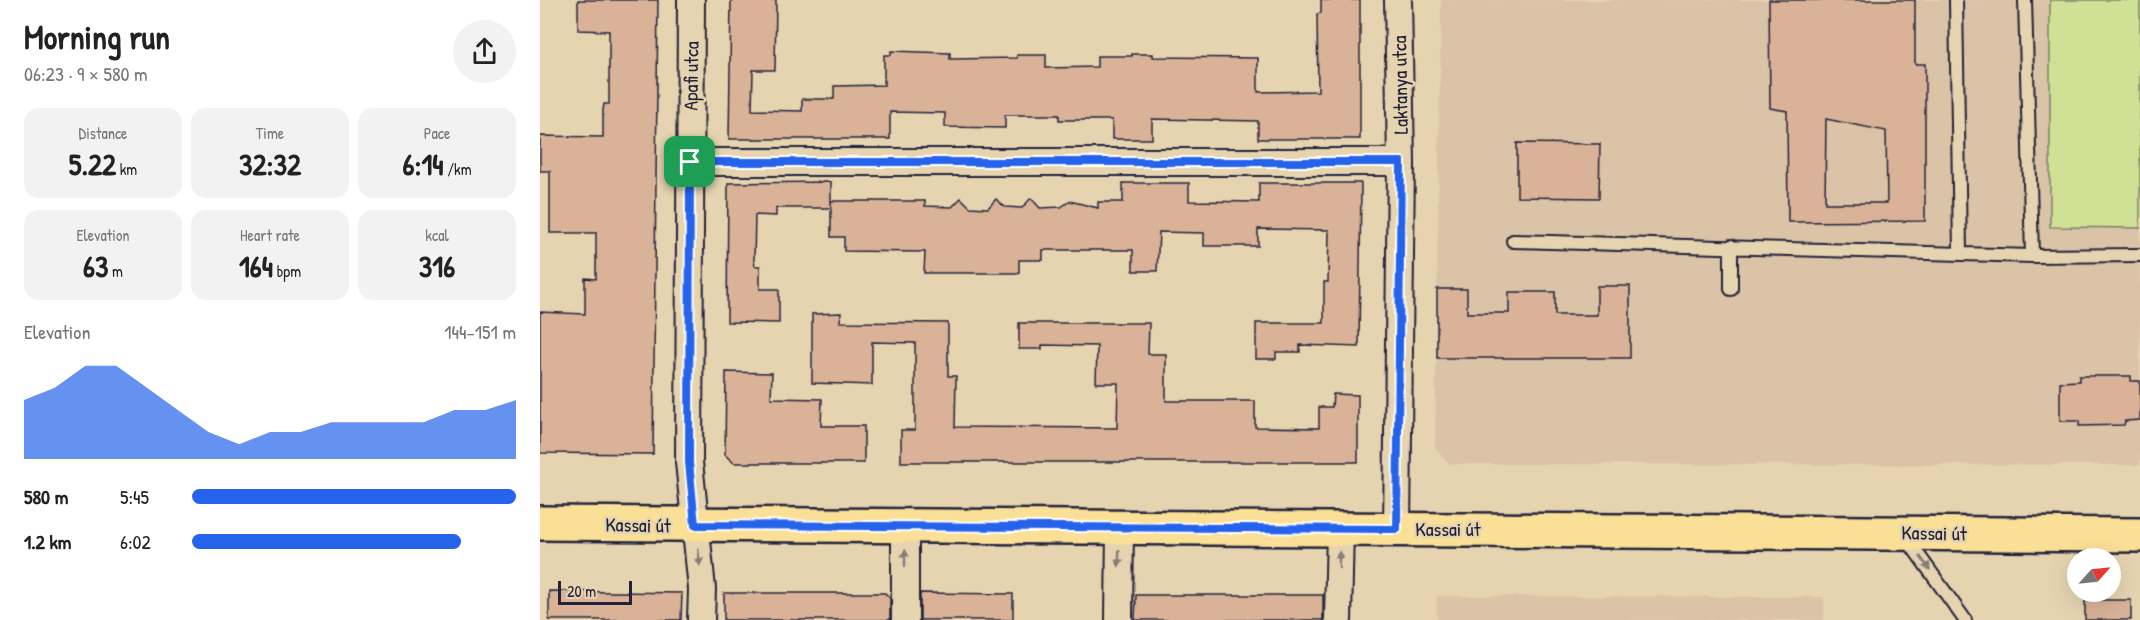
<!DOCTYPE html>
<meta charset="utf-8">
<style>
body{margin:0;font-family:"Patrick Hand",sans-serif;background:#f2f2f2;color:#222;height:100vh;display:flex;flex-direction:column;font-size:22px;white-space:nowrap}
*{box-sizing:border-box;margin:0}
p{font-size:20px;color:#767676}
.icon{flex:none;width:33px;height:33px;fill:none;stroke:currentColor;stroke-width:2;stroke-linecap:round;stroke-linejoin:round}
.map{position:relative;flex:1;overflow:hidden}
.drawer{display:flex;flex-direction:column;background:#fff;width:540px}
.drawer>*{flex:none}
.needle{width:39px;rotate:63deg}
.buttons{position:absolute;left:1527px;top:548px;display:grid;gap:12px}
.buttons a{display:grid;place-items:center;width:54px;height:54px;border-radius:50%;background:#fff;box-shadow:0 6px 24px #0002;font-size:30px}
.scale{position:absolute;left:18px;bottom:15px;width:74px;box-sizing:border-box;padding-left:6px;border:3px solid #22223b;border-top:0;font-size:16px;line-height:21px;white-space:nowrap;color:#22223b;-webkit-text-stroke:4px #e6d4b1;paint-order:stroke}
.pin{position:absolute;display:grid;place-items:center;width:51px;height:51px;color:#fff;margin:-26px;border-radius:12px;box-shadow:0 3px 9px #0006}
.round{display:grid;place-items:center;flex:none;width:63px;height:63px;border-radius:32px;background:#f2f2f2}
.head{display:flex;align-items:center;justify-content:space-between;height:102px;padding:0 24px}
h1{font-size:33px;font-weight:700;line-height:45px}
.figures{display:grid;grid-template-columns:repeat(3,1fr);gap:9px;height:102px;padding:6px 24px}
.figures div{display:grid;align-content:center;border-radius:15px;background:#f2f2f2;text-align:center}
.figures b{font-size:30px;font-weight:700}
.figures small{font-size:16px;font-weight:400}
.figures p{font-size:16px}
.chart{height:168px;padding:12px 24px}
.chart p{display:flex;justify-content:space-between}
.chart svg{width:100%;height:108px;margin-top:6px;fill:#2563eb;opacity:.7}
ul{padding:0 24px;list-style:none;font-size:20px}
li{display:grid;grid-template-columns:96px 72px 1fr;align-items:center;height:45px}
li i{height:15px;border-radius:8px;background:#2563eb}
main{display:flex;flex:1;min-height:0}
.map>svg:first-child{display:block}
.built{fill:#dac3a6}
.green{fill:#d0e195;stroke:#798268;stroke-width:1.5}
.building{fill:#dab298;stroke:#22223b;stroke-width:1.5;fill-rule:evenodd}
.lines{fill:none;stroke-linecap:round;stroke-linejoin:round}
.service-casing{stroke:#22223b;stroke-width:16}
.minor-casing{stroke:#22223b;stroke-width:30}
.primary-casing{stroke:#22223b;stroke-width:38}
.service{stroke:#e6d4b1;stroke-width:12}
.minor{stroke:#e6d4b1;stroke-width:26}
.primary{stroke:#fadf96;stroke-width:33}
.oneway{fill:#847b76}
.route-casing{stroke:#fff;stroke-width:12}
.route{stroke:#2563eb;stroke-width:8}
.labels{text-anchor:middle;stroke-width:5;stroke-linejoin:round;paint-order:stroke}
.street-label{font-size:20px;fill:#22223b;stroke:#e6d4b1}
</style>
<main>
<section class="drawer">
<div class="head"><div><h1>Morning run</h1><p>06:23 · 9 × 580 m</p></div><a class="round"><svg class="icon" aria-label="share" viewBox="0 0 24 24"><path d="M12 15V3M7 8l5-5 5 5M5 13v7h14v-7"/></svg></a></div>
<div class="figures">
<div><p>Distance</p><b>5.22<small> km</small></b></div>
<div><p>Time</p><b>32:32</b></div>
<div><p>Pace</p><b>6:14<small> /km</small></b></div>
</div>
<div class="figures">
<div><p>Elevation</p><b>63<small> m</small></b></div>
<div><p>Heart rate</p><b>164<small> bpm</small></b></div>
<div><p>kcal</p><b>316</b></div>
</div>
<div class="chart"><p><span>Elevation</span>144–151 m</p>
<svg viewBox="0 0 160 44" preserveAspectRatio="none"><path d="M0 44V20L10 15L20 6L30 6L40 15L50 24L60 33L70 38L80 33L90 33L100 29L110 29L120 29L130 29L140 24L150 24L160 20V44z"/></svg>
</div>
<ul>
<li><b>580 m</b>5:45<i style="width:100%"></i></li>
<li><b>1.2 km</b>6:02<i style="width:83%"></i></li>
</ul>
</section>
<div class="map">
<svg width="1600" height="620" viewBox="0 0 1600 620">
<rect width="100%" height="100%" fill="#e6d4b1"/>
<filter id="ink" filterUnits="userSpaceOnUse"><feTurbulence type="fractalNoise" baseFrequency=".0167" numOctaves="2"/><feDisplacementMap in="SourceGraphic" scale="12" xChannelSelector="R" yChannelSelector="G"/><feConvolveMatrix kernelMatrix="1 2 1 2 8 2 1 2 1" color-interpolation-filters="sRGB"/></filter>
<g filter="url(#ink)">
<path class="built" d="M 901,0 L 1600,0 L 1600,465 L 909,464 L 895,447 Z
M 897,596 L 1284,597 L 1284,620 L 897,620 Z"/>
<path class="green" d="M 1510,0 L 1600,0 L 1600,228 L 1510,227 Z"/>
<path class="building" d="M 38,0 L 118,0 L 113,454 L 0,453 L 0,312 L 45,314 L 45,278 L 56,279 L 56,233 L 10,233 L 10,171 L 0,171 L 0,136 L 63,137 L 63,110 L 64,104 L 69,104 L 69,31 L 38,30 Z
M 191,0 L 236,0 L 235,70 L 213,70 L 212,110 L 262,111 L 262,99 L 294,99 L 294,86 L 344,85 L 344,55 L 351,55 L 351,51 L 410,53 L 410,59 L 477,58 L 477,55 L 506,55 L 506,68 L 557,67 L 557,56 L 592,56 L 592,54 L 613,54 L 613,57 L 718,58 L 718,92 L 778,91 L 777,14 L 781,13 L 781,0 L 820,0 L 820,139 L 718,139 L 718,121 L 612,119 L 612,139 L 572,139 L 572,120 L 519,120 L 519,115 L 465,115 L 465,128 L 405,127 L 405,113 L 350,112 L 350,139 L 189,139 Z
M 1229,0 L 1375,0 L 1375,64 L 1385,64 L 1385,221 L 1248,222 L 1247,111 L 1230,108 ZM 1286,119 L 1346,131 L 1347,203 L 1285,203 Z
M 977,143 L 1060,144 L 1059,198 L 977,197 Z
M 291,182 L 291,208 L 236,208 L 236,216 L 215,215 L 214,261 L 215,266 L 220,266 L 220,289 L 239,289 L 239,323 L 187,322 L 188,183 Z
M 583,183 L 649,183 L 649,201 L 719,202 L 719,183 L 821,183 L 819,347 L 760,345 L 760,352 L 736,352 L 736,359 L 716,359 L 716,323 L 784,323 L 784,282 L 788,282 L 789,230 L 718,229 L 718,246 L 664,246 L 664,233 L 619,232 L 617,271 L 593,271 L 593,250 L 503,250 L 503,260 L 479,260 L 479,273 L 384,273 L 385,252 L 304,251 L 304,237 L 291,237 L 291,201 L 385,201 L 385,206 L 412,207 L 421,198 L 430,207 L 448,208 L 456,199 L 465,207 L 482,208 L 491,198 L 500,208 L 521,207 L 530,201 L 558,208 L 558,202 L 583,202 Z
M 1057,286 L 1090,286 L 1090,358 L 897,358 L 897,289 L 927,289 L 927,313 L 969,313 L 969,292 L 1015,292 L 1015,315 L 1057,315 Z
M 301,313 L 300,322 L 408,323 L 408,376 L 416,376 L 415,427 L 577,428 L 578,383 L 556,383 L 557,346 L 502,345 L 502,349 L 479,349 L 479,323 L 609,323 L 608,354 L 626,354 L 626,401 L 715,401 L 715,427 L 779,428 L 779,407 L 792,407 L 793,394 L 818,395 L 818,462 L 361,462 L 361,430 L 375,430 L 375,343 L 332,342 L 332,385 L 272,383 L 272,314 Z
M 186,372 L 232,373 L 231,398 L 282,399 L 281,426 L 324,426 L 324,463 L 194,463 L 185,455 Z
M 1539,376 L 1591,376 L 1591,381 L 1600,381 L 1600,420 L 1585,421 L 1584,425 L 1539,426 L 1539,421 L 1520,421 L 1520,382 L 1539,381 Z
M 9,591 L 142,593 L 141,620 L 9,620 Z
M 184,593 L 345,593 L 350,598 L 350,620 L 184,620 Z
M 380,593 L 473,594 L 473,620 L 380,620 Z
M 596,595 L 783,595 L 783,620 L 595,620 Z
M 1545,600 L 1591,600 L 1591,620 L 1545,620 Z"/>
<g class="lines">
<defs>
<path id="service" d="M 1416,0 L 1420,252
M 1485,0 L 1492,256 L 1600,255
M 973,241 L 1492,256
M 1191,289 L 1191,246
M 1367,539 L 1425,620"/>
<path id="minor" d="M 151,0 L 149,462 L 162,589 L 161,620
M 150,162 L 861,162
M 857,529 L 861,162 L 858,0
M 365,620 L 365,526
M 579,620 L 580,526
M 798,620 L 800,529"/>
<path id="primary" d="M 0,523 L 1600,535"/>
</defs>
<use href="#service" class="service-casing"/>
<use href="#minor" class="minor-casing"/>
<use href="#primary" class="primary-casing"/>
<use href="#service" class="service"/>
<use href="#minor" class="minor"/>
<use href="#primary" class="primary"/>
</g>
<defs><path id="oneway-solid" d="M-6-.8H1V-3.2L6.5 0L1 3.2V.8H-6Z" transform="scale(1.5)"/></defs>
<g class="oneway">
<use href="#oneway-solid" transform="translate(159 557) rotate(84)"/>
<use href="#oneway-solid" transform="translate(365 558) rotate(-90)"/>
<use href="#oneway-solid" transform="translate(579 558) rotate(91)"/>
<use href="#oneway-solid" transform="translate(799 560) rotate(-89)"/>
<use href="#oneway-solid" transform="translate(1385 563) rotate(54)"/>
</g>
</g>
<g class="lines" filter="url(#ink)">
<defs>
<path id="route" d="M 150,162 L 861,162 L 857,529 L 155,525 L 149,462 Z"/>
</defs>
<use href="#route" class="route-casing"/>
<use href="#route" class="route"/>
</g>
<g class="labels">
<g class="street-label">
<text transform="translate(151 76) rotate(-89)" y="7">Apafi utca</text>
<text transform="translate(860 85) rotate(-91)" y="7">Laktanya utca</text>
<text transform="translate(98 525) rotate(1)" y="7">Kassai út</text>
<text x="908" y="536">Kassai út</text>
<text transform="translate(1394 533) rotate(1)" y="7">Kassai út</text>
</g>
</g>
</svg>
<div class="buttons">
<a><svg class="needle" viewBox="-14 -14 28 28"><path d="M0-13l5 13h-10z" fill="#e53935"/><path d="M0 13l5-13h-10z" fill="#767676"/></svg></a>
</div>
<div class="scale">20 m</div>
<div class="pin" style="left:150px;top:162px;background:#1e9e55"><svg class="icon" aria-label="arrive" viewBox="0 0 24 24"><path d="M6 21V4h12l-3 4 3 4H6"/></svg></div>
</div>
</main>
